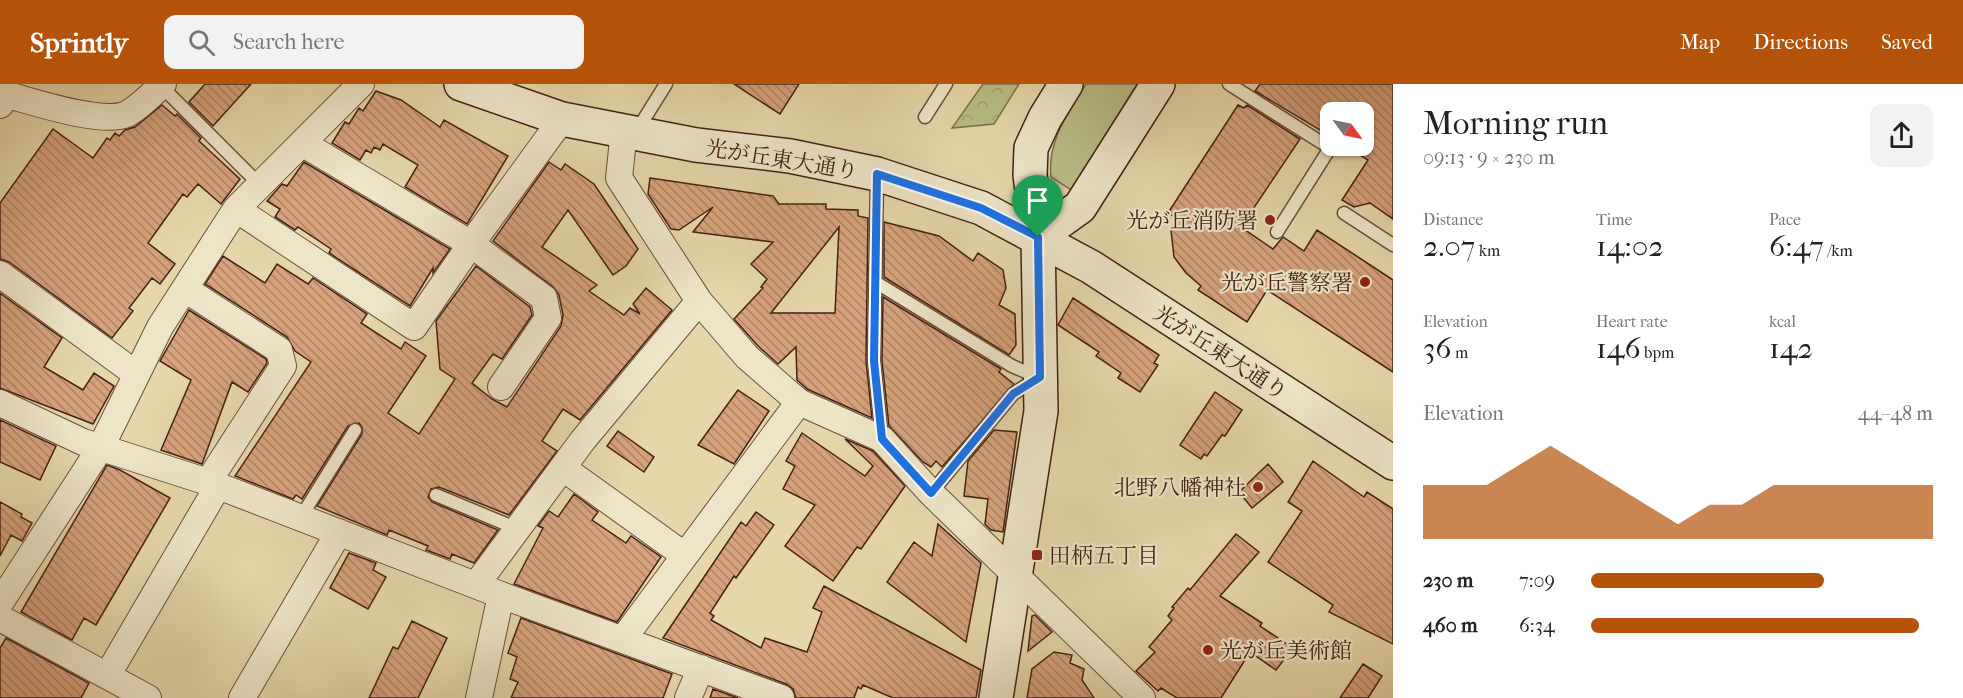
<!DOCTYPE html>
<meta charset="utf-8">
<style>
body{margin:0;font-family:"IM FELL French Canon","Noto Serif JP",serif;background:#f2f2f2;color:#222;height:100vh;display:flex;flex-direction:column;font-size:22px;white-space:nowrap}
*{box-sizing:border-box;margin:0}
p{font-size:20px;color:#767676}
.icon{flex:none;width:33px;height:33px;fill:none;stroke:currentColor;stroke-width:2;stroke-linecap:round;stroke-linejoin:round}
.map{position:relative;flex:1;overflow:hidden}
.sheet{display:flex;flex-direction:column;background:#fff;width:570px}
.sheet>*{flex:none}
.needle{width:39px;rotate:123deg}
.fabs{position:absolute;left:1320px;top:18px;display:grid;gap:12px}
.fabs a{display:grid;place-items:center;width:54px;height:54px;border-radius:12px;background:#fff;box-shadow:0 2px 4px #0004;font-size:30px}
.pin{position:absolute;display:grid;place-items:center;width:51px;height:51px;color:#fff;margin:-62px -26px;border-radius:50% 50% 50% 0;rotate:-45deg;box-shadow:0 0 6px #0007}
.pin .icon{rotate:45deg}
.round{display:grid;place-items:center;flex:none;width:63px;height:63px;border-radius:12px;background:#f2f2f2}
.overview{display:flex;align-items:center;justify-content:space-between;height:102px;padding:0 30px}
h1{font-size:33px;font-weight:600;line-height:45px}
.metrics{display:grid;grid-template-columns:repeat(3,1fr);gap:9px;height:102px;padding:6px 30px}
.metrics div{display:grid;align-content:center}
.metrics b{font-size:30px;font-weight:600}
.metrics small{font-size:16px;font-weight:400}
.metrics p{font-size:16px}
.chart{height:168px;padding:12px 30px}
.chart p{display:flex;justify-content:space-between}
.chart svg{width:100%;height:108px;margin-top:6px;fill:#b45309;opacity:.7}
ul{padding:0 30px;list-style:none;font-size:20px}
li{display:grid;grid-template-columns:96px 72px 1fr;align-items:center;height:45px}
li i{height:15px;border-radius:8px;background:#b45309}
header{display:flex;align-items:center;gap:36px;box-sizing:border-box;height:84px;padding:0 30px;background:#b45309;color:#fff}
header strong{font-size:28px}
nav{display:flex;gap:33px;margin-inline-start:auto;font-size:21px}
.search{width:420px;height:54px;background:#f2f2f2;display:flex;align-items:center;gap:15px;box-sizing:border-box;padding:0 21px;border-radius:12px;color:#767676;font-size:22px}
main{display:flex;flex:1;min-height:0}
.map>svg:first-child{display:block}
.forest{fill:url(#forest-crowns);stroke:#7e6f4c;stroke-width:1.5}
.garden{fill:#b9bd85;stroke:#7e6f4c;stroke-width:1.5}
.building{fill:url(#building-back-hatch);stroke:#432113;stroke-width:1.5;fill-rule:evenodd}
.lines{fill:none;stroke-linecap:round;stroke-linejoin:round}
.lane-casing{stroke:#6c4e39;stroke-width:15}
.street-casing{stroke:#6c4e39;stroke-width:28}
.secondary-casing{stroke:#432113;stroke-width:36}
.lane{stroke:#eee5c8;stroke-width:12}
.street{stroke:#eee5c8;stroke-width:26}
.secondary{stroke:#eee5c8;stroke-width:33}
.route-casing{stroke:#fff;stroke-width:12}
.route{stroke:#1a73e8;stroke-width:8}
.poi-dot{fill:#8f2418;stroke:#eee5c8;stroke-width:2}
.labels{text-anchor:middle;stroke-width:4.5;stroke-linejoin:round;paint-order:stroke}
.street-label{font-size:22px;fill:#432113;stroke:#eee5c8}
.poi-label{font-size:22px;fill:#432113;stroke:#eee5c8;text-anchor:end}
</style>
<header>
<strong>Sprintly</strong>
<div class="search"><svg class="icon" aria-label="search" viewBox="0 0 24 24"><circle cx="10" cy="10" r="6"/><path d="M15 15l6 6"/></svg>Search here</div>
<nav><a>Map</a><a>Directions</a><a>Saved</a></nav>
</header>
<main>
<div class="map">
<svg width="1393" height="614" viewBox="0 0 1393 614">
<defs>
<pattern id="forest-crowns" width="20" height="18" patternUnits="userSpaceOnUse" patternTransform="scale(1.5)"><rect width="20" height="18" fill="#b9bd85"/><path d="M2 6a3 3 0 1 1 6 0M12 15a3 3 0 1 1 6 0" fill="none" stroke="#a0a272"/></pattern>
<pattern id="building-back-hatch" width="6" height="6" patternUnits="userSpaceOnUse" patternTransform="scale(1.5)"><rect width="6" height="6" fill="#d5a27c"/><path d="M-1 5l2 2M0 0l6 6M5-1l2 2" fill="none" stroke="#ae8464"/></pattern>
</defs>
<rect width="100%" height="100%" fill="#e5d7aa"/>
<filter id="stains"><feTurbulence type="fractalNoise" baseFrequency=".00333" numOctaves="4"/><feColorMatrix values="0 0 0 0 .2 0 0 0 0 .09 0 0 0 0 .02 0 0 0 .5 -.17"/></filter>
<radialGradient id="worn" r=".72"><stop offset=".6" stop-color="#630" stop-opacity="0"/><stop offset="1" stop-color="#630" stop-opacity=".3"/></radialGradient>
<path class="forest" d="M 983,0 L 1019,0 L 994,40 L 952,44 Z"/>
<path class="garden" d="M 1086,0 L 1137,0 L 1071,106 L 1051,93 C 1047,57 1068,30 1086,0 Z"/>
<path class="building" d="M 205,0 L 251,0 L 213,42 L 189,18 Z
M 734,0 L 799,0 L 780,30 Z
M 1260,0 L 1393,0 L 1393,135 L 1370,119 L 1354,123 L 1342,116 L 1368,76 L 1346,62 L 1364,62 L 1364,28 L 1330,28 L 1330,52 L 1255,7 Z
M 376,7 L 401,16 L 440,43 L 444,36 L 508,72 L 467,140 L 405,103 L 418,81 L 383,60 L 380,66 L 374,63 L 371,69 L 366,66 L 360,76 L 332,59 L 345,38 L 349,40 L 359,24 L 363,27 Z
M 162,21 L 175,32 L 177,30 L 201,54 L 199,57 L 240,95 L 221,120 L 198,100 L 187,113 L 183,110 L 148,159 L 175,180 L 160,200 L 152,194 L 129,224 L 133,227 L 112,254 L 9,178 L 0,175 L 0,119 L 53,45 L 93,74 L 107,54 L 110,56 L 115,49 L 119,52 L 125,46 L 135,43 Z
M 1238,21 L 1244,24 L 1247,21 L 1300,55 L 1241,143 L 1273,165 L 1283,153 L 1304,167 L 1317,146 L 1393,196 L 1393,288 L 1267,206 L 1247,238 L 1198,206 L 1201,202 L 1186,189 L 1174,173 L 1171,146 L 1177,134 L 1168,129 Z
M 304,78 L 450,165 L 433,189 L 433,184 L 410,222 L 329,169 L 331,165 L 298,143 L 295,146 L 275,133 L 280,125 L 267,117 L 282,100 L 287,102 Z
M 549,78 L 561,86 L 565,80 L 594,100 L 638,165 L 626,182 L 613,191 L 568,126 L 542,163 L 597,201 L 589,207 L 624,231 L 630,224 L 640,230 L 633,220 L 646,204 L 672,226 L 580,336 L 563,325 L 542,357 L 557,367 L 509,431 L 439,403 L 431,405 L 428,413 L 432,418 L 498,446 L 474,479 L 452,470 L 450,475 L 426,466 L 428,462 L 389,446 L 387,451 L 317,422 L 362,350 L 362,343 L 359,339 L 348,342 L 302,415 L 296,411 L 293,415 L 235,392 L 311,278 L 295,267 L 287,253 L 205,200 L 223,172 L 265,199 L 277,180 L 308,200 L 313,194 L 367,230 L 361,239 L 401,265 L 405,258 L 426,272 L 388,329 L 419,350 L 455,295 L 440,285 L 436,237 L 476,182 L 530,223 L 532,231 L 502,275 L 493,270 L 472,299 L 492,315 L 507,323 L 561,242 L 563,231 L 559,211 L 553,203 L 493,157 Z
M 650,94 L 773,112 L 779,120 L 826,120 L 826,125 L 858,126 L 858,132 L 868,134 L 866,277 L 872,334 L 807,305 L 797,296 L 796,263 L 778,280 L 758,262 L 734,235 L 763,204 L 761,203 L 767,195 L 751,180 L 773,158 L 693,148 L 713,123 L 679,146 L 671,145 L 648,110 ZM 839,143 L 835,229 L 771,229 Z
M 884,138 L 939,152 L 973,177 L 978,169 L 1003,186 L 1006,204 L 999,221 L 1015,230 L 1016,261 L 1009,271 L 884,193 Z
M 0,209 L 62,254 L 44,283 L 83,306 L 94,289 L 114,302 L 93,340 L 0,304 Z
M 883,213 L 1001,285 L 999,288 L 1014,300 L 942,383 L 936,377 L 931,383 L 923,378 L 889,342 L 882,277 Z
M 1073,214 L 1159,271 L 1154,279 L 1158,281 L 1140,308 L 1118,294 L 1121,289 L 1096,272 L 1099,268 L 1058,241 Z
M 189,226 L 266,275 L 267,279 L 248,308 L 232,298 L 202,380 L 161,366 L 191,296 L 160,277 Z
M 738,306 L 769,327 L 734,380 L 698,361 Z
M 1215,308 L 1242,326 L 1225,352 L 1222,351 L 1207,372 L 1204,370 L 1201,375 L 1180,361 Z
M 0,336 L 56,362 L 40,396 L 0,378 Z
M 994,346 L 1017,348 L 1003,448 L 991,446 L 985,440 L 988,415 L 964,412 L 968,377 Z
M 618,347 L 654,373 L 644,388 L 607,362 Z
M 802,349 L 865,392 L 873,382 L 845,355 L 873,367 L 905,402 L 861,465 L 857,463 L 833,497 L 785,462 L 815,421 L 783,405 L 795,382 L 786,377 Z
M 1313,377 L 1364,413 L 1367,408 L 1393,425 L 1393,560 L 1329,528 L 1333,521 L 1268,478 L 1302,427 L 1288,418 Z
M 1268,380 L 1283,398 L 1252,424 L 1239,408 Z
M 107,381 L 120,386 L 170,414 L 96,541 L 84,534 L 72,556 L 21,528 Z
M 574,410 L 598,428 L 592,436 L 626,459 L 631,452 L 661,473 L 617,538 L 514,500 L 543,444 L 538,442 L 549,427 L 558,433 Z
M 0,418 L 22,430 L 21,433 L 32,439 L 22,457 L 11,451 L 0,472 Z
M 756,428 L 774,441 L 736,494 L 734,492 L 710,529 L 714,532 L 711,536 L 761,564 L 765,554 L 807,568 L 822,528 L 813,524 L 824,502 L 981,586 L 976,614 L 893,614 L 863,601 L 861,605 L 858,603 L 854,614 L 796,614 L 793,605 L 786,600 L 663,554 L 741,438 L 746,442 Z
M 938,440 L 981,479 L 966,558 L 887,498 L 914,458 L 932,472 Z
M 1236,450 L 1259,468 L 1220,512 L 1262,539 L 1260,542 L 1293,564 L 1276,586 L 1250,568 L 1221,614 L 1177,614 L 1161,604 L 1158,607 L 1136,587 L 1155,568 L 1149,563 L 1172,536 L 1168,532 L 1174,524 L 1172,523 L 1188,504 L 1190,506 Z
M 349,469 L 376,479 L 373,486 L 386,493 L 368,525 L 330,504 Z
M 1035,531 L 1052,548 L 1028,567 L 1032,532 Z
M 521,534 L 672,590 L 663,614 L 511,614 L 518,598 L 510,595 L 517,573 L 508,569 Z
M 412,537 L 447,554 L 418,614 L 369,614 L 393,563 L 398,565 Z
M 6,554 L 89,599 L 81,614 L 0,614 L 0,564 Z
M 1054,568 L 1072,571 L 1070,579 L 1084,585 L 1082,596 L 1094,614 L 1027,614 L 1032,585 Z
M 1363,580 L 1382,592 L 1368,614 L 1340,614 Z
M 713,605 L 738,614 L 710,614 Z"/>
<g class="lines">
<defs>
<path id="lane" d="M 1229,0 L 1330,64 L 1277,148
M 161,2 L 259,100
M 925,33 L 946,0
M 636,48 L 666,0
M 877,91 L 874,277 L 882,355
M 1344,129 L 1393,161
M 877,199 L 1012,282 L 1038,293
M 931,409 L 1013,310 L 1036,295
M 436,411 L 518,445
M 301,433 L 355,346"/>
<path id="street" d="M 0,21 L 8,11 C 34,18 103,41 127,30 C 140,23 152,10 163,0
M 624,46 L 619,94 L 699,217 L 747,273 L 799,318 L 882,355 L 931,409 L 1142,614
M 302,59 L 471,160 L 544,214 L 548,234 L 501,303
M 236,125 L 414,243 L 471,160 L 562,35
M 0,190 L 136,290
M 185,205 L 279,266 L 283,282 L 208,398
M 0,319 L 83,358 L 208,398 L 501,511 L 781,614
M 563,384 L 684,471
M 476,501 L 583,356 L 699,217
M 0,519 L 101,363 L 160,243 L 236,125 L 361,0
M 0,534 L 148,614
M 623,555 L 799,318
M 107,592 L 218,402
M 242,614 L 339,448
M 479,614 L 501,511
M 688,614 L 701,584"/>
<path id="secondary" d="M 461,0 L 562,35 L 696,61 L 790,72 L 877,90 L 981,124 L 1091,183 L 1393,379
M 1038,153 L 1080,123 L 1158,0
M 996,614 L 1041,327 L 1038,153 L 1030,91 L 1031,64 L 1045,34 L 1066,0"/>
</defs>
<use href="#lane" class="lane-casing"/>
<use href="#street" class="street-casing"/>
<use href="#secondary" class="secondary-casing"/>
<use href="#lane" class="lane"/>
<use href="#street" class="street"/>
<use href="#secondary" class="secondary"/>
</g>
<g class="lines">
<defs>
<path id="route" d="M 877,90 L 981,124 L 1038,153 L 1040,293 L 1013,310 L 931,409 L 882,355 L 874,277 Z"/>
</defs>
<use href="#route" class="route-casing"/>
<use href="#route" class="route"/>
</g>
<g class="poi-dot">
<circle cx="1270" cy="136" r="6"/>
<circle cx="1365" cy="198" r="6"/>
<circle cx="1258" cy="403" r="6"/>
<rect x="1031" y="465" width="12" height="12" rx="3"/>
<circle cx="1208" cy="566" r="6"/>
</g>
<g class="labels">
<g class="street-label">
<text transform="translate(782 75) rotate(9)" y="8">光が丘東大通り</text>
<text transform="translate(1221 268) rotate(33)" y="8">光が丘東大通り</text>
</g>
<g class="poi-label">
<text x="1258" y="144">光が丘消防署</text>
<text x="1353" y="206">光が丘警察署</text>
<text x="1246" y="411">北野八幡神社</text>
<text x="1049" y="479" text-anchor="start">田柄五丁目</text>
<text x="1220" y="574" text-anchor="start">光が丘美術館</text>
</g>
</g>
<rect width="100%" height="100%" filter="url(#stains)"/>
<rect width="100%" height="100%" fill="url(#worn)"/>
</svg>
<div class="fabs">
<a><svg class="needle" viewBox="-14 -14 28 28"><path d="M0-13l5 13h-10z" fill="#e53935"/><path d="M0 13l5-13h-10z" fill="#767676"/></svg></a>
</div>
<div class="pin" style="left:1038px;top:153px;background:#1e9e55"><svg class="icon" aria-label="arrive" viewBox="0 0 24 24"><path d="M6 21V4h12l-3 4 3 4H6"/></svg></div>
</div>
<section class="sheet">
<div class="overview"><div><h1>Morning run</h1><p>09:13 · 9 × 230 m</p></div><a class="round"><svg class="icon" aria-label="share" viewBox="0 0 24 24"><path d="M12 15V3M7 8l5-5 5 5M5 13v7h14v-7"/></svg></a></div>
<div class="metrics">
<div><p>Distance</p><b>2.07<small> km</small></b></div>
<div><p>Time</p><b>14:02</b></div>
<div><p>Pace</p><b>6:47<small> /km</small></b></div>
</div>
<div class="metrics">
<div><p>Elevation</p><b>36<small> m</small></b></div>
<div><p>Heart rate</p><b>146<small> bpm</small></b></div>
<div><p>kcal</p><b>142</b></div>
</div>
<div class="chart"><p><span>Elevation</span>44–48 m</p>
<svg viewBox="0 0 160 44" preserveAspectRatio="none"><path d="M0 44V22L10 22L20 22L30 14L40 6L50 14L60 22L70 30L80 38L90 30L100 30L110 22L120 22L130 22L140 22L150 22L160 22V44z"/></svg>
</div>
<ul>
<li><b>230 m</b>7:09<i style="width:68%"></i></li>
<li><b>460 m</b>6:34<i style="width:96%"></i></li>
</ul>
</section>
</main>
